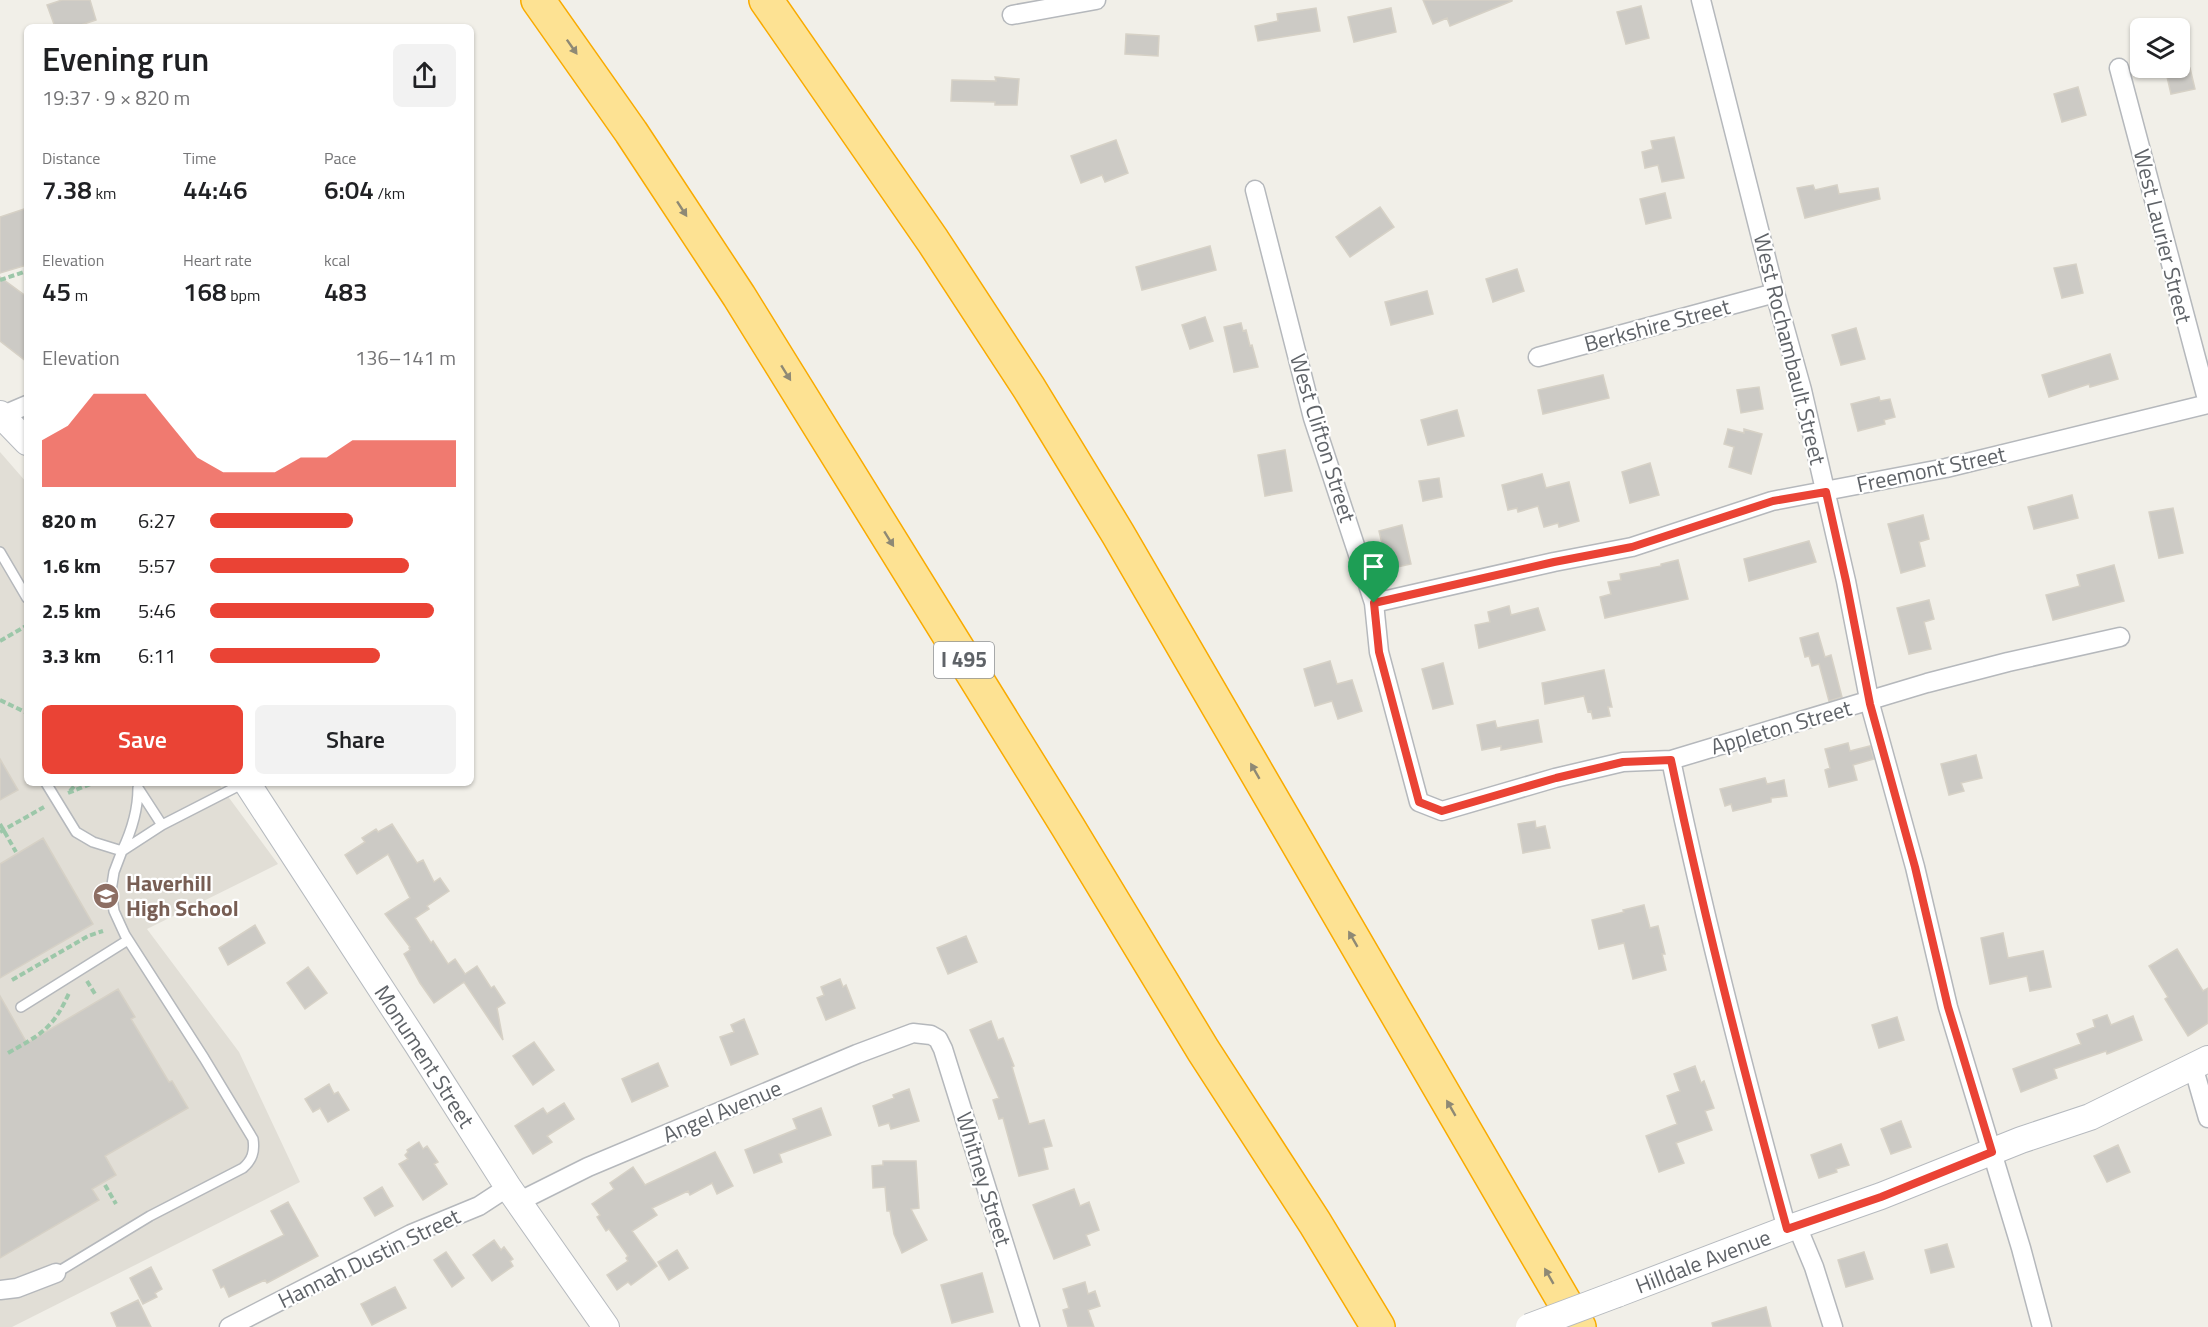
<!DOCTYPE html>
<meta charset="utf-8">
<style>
body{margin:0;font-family:"Titillium Web",sans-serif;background:#f2f2f2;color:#202124;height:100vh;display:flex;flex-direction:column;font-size:22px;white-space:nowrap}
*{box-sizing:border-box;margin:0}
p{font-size:20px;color:#757577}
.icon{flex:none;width:33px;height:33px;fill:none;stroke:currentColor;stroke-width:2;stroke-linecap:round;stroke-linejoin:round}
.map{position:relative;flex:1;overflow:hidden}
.drawer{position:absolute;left:24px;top:24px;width:450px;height:762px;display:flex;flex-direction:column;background:#fff;border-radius:9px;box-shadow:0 2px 4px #0004}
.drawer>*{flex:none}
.buttons{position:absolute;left:2130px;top:18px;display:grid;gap:12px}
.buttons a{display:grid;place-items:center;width:60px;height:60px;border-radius:9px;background:#fff;box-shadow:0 2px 4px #0004;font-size:30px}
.pin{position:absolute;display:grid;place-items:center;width:51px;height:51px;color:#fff;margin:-62px -26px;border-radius:50% 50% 50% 0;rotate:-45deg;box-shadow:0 0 6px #0007}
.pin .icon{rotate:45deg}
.round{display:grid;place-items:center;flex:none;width:63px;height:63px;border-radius:9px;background:#f2f2f2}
.head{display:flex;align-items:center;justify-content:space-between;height:102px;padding:0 18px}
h1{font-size:33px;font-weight:600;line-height:45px}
.metrics{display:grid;grid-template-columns:repeat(3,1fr);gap:9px;height:102px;padding:6px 18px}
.metrics div{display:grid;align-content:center}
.metrics b{font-size:26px;font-weight:600}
.metrics small{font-size:16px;font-weight:400}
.metrics p{font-size:16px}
.chart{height:168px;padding:12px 18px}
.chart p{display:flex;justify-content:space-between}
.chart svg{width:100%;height:108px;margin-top:6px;fill:#ea4335;opacity:.7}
.primary-button{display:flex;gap:12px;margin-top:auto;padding:12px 18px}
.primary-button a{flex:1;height:69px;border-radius:9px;background:#ea4335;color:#fff;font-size:24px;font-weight:600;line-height:69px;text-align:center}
.primary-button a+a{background:#f2f2f2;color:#202124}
ul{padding:0 18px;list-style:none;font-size:20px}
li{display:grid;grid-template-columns:96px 72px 1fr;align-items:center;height:45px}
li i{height:15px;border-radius:8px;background:#ea4335}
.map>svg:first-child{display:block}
.education{fill:#e1ded6}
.building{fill:#cccac5;stroke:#d6d1c6;stroke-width:1.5}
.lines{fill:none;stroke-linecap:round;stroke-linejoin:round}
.lane-casing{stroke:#b5b8bc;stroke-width:12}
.street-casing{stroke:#b5b8bc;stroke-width:21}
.secondary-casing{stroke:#b6babf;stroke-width:28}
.highway-casing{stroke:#f9ab00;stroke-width:36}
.path{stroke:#9cc7a9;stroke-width:4;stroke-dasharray:6 3;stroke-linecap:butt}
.lane{stroke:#fff;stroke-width:9}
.street{stroke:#fff;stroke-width:18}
.secondary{stroke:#fff;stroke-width:26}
.highway{stroke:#fde293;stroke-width:33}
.secondary-bridge-casing{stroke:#b6babf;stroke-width:28;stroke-linecap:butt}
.secondary-bridge{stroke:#fff;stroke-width:26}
.oneway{fill:#8e8975}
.route-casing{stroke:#fff;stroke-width:12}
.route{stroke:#ea4335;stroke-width:8}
.labels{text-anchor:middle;stroke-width:4.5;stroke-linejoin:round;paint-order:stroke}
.shield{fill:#fff;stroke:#8f9295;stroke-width:1.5}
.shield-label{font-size:21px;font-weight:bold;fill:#5f6368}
.street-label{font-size:22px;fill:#5f6368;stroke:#fff}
.education-label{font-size:22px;font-weight:bold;fill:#785e54;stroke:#fff;text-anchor:start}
</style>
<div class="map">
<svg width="2208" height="1327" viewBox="0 0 2208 1327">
<rect width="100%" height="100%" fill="#f1efe8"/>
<path class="education" d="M 0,452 L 27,483 L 27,783 L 218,783 L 278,864 L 147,929 L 239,1052 L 300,1182 L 12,1327 L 0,1327 Z"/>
<path class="building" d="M 62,0 L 90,0 L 96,20 L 75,27 L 55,27 L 47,5 Z
M 1423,0 L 1512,0 L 1512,1 L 1450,26 L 1447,18 L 1433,24 Z
M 1641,6 L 1649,38 L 1626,44 L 1617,12 Z
M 1316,8 L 1320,31 L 1258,41 L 1255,26 L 1278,21 L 1277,14 Z
M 1391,8 L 1396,32 L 1354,42 L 1348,17 Z
M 1126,34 L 1159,36 L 1158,56 L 1125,54 Z
M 2165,68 L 2190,68 L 2195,89 L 2171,94 Z
M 995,77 L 1019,79 L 1017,105 L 995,105 L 995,102 L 951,101 L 952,80 L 996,81 Z
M 2078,87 L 2086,115 L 2062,122 L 2054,94 Z
M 1674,137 L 1684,178 L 1662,182 L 1658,165 L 1645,168 L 1642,152 L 1653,149 L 1651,141 Z
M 1116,140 L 1128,173 L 1105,182 L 1102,175 L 1081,183 L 1071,156 Z
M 1813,185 L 1815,190 L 1837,185 L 1839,194 L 1878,188 L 1880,199 L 1805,218 L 1797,188 Z
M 1665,193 L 1671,218 L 1646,224 L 1640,199 Z
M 1380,207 L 1394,227 L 1350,257 L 1336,237 Z
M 27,208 L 27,265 L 0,273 L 0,217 Z
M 1210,246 L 1216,270 L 1142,290 L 1136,267 Z
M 2076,264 L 2083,293 L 2062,298 L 2054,268 Z
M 1517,269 L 1524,291 L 1493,302 L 1486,279 Z
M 0,277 L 27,297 L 27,362 L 0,341 Z
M 1427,291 L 1433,314 L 1391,325 L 1385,302 Z
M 1205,317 L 1213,341 L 1190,349 L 1182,325 Z
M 1241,323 L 1243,331 L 1246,330 L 1250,346 L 1252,345 L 1258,367 L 1234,372 L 1224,327 Z
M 1856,328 L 1865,359 L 1841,365 L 1832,335 Z
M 2110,354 L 2118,379 L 2090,387 L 2089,384 L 2049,397 L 2042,375 Z
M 1603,375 L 1609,398 L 1543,414 L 1538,390 Z
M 1759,387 L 1763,409 L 1741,413 L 1737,390 Z
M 1879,397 L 1880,401 L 1890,399 L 1895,417 L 1884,420 L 1885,424 L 1858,431 L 1851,404 Z
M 1457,410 L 1464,436 L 1428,445 L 1421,420 Z
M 1728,429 L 1744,433 L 1744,429 L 1762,434 L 1751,474 L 1729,467 L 1734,447 L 1724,444 Z
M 1285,450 L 1292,491 L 1265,496 L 1258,455 Z
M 1650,463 L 1659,495 L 1630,503 L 1622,472 Z
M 1542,474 L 1546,488 L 1569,482 L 1579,521 L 1559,527 L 1558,523 L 1544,527 L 1538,506 L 1518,512 L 1517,508 L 1508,510 L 1502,485 Z
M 1439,478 L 1442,497 L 1423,501 L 1419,481 Z
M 2072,495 L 2078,518 L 2034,529 L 2028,507 Z
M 2173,508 L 2183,553 L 2159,558 L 2149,512 Z
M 1923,515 L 1929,539 L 1919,542 L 1925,566 L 1901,573 L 1888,524 Z
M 1402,525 L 1411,564 L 1388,569 L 1379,531 Z
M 1809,541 L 1816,562 L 1749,581 L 1744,559 Z
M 1678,560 L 1688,599 L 1605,618 L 1600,597 L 1611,594 L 1608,582 L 1621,580 L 1620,574 L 1661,566 L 1661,564 Z
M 2114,565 L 2124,601 L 2053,620 L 2046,595 L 2080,586 L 2077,575 Z
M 1929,600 L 1934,619 L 1924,622 L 1931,649 L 1909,654 L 1897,608 Z
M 1509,606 L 1511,615 L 1538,608 L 1545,630 L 1479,648 L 1475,625 L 1490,622 L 1488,612 Z
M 1818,633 L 1825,657 L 1831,655 L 1842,697 L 1829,701 L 1819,664 L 1812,666 L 1809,656 L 1805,657 L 1800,638 Z
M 1330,661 L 1337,684 L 1352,680 L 1362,711 L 1338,719 L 1332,701 L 1315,706 L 1304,669 Z
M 1443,663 L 1453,704 L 1433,709 L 1422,669 Z
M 1604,670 L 1612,707 L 1608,707 L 1610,716 L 1593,719 L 1591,711 L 1588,712 L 1584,696 L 1545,704 L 1542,683 Z
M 1538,720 L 1542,742 L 1501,750 L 1501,746 L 1482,750 L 1477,725 L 1495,721 L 1497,728 Z
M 1848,743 L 1850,751 L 1870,746 L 1874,759 L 1853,765 L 1857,780 L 1829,787 L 1825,770 L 1830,768 L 1825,749 Z
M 1976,755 L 1982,778 L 1961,783 L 1964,791 L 1949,795 L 1941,764 Z
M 0,759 L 18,790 L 0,800 Z
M 1765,778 L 1767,784 L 1784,780 L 1787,796 L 1771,798 L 1771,802 L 1733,811 L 1731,804 L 1725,806 L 1720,789 Z
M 1535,821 L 1536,828 L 1545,826 L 1550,848 L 1523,853 L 1518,824 Z
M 392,824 L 417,863 L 423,860 L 434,882 L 440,878 L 449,891 L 427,906 L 429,909 L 415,918 L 431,943 L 433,941 L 448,964 L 455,959 L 465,974 L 477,966 L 491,988 L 494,986 L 505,1003 L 497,1008 L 503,1040 L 464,982 L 434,1003 L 420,983 L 404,954 L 410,950 L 409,948 L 410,947 L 385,914 L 410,898 L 388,854 L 357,874 L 345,855 L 365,842 L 362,838 L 376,829 L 378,832 Z
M 43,838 L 93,924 L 0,978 L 0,864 Z
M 1644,905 L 1650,928 L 1658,926 L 1665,954 L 1662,954 L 1666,970 L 1633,979 L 1624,943 L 1599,949 L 1592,920 L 1624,912 L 1623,910 Z
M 255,925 L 265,943 L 228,965 L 219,948 Z
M 2003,933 L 2008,958 L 2043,951 L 2051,987 L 2030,991 L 2027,976 L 1990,984 L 1981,938 Z
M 966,936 L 977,962 L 948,974 L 937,948 Z
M 2177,949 L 2203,991 L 2208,988 L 2208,1023 L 2188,1036 L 2165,999 L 2168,997 L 2149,966 Z
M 308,967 L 327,993 L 305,1009 L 287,983 Z
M 840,979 L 843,987 L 846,985 L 855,1008 L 826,1020 L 817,998 L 824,995 L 821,987 Z
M 118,989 L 135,1017 L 131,1019 L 169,1082 L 172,1081 L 188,1108 L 105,1156 L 116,1175 L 92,1189 L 99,1200 L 0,1258 L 0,996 L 27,1043 Z
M 2107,1015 L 2111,1025 L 2133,1016 L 2142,1040 L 2107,1054 L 2106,1051 L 2054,1069 L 2057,1078 L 2021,1092 L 2013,1069 L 2081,1044 L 2077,1034 L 2095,1027 L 2093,1020 Z
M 1897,1017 L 1904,1040 L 1879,1048 L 1872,1025 Z
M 744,1019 L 758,1054 L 731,1065 L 720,1037 L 734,1032 L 731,1025 Z
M 991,1021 L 998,1040 L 1003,1038 L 1014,1066 L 1012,1067 L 1029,1124 L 1044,1120 L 1052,1146 L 1043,1148 L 1048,1169 L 1019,1176 L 1003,1118 L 999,1119 L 993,1100 L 999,1098 L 970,1030 Z
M 534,1042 L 554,1070 L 533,1085 L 513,1056 Z
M 658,1063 L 668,1086 L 632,1102 L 622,1079 Z
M 1695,1066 L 1701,1083 L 1704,1081 L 1714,1108 L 1705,1111 L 1712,1130 L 1676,1143 L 1684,1163 L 1659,1172 L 1646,1136 L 1677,1124 L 1667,1096 L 1680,1091 L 1674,1074 Z
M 329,1084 L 334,1094 L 338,1092 L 349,1110 L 328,1122 L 320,1108 L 313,1112 L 305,1099 Z
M 909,1089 L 919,1121 L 891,1129 L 889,1123 L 879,1126 L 873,1106 L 894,1098 L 893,1095 Z
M 564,1103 L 574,1119 L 547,1136 L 552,1142 L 533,1154 L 515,1126 L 543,1108 L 547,1114 Z
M 821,1108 L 831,1135 L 779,1154 L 782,1162 L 754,1173 L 745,1150 L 797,1129 L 793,1119 Z
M 1901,1121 L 1911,1147 L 1891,1154 L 1881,1129 Z
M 419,1142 L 423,1149 L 427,1146 L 438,1162 L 434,1164 L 447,1184 L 423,1200 L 399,1164 L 408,1159 L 405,1155 L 408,1152 L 407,1150 Z
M 1841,1144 L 1849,1165 L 1836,1169 L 1837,1172 L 1819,1178 L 1811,1155 Z
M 2118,1145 L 2130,1172 L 2107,1182 L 2094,1156 Z
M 715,1152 L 733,1186 L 717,1194 L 712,1183 L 690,1195 L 688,1191 L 652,1208 L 657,1215 L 632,1231 L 657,1266 L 631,1285 L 628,1282 L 617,1290 L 607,1275 L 628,1261 L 626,1258 L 628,1256 L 609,1229 L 606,1231 L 597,1217 L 600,1215 L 592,1204 L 614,1189 L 610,1183 L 633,1167 L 645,1185 Z
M 883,1161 L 916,1161 L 919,1208 L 911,1209 L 927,1240 L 902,1253 L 894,1234 L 890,1211 L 887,1211 L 885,1187 L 873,1188 L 872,1166 L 883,1165 Z
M 382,1187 L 393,1206 L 375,1216 L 364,1198 Z
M 1074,1189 L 1080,1206 L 1089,1202 L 1099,1230 L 1086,1235 L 1090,1245 L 1054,1259 L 1033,1205 Z
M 288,1202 L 318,1256 L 267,1283 L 265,1280 L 229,1297 L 224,1286 L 221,1288 L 213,1270 L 284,1235 L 271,1211 Z
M 494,1240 L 501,1250 L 504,1247 L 513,1259 L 510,1261 L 513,1266 L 492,1281 L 473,1255 Z
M 1947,1244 L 1954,1267 L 1931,1273 L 1925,1250 Z
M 677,1250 L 688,1268 L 669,1280 L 658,1262 Z
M 446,1252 L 464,1278 L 452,1287 L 434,1260 Z
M 1864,1252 L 1873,1279 L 1846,1287 L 1838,1260 Z
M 151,1267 L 162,1289 L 155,1293 L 157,1297 L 143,1304 L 130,1278 Z
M 982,1273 L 993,1312 L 952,1323 L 941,1285 Z
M 1085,1282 L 1088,1294 L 1095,1291 L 1100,1306 L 1088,1310 L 1094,1327 L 1068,1327 L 1063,1310 L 1069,1308 L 1063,1289 Z
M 395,1287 L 406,1308 L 372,1325 L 361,1304 Z
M 138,1300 L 151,1327 L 117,1327 L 111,1313 Z
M 1766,1307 L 1771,1327 L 1713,1327 L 1712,1323 Z"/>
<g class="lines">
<defs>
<path id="lane" d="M 0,552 L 27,598
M 46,783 L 76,832 L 93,842 L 122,851 C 132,830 138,811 138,788
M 138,788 L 162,825
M 21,1007 L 128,940
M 56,1273 L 150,1216 L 243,1168 C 252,1160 255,1152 253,1139 L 204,1058 L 125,935 L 114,911 L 111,891 L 114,872 L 122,851 L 162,825 L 244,783"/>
<path id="street" d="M 1701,0 L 1775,293 L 1802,390 L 1846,581 L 1870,704 L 1915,867 L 1948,1007 L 2021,1248 L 2042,1327
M 1012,15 L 1096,0
M 2119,68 L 2208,403
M 1255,190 L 1313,418 L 1374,603 L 1379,652 L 1419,802 L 1442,811 L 1555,778 L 1623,762 L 1671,760 L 1927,683 L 2008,662 L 2120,637
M 1538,357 L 1775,293
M 1,416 L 27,405
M 1374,603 L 1554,562 L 1632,547 L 1772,501 L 1946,468 L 2208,404
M 1671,760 C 1704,918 1744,1073 1787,1229
M 2193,1066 L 2208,1118
M 518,1202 L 588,1167 L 857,1054 L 913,1033 L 931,1035 L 938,1039 L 943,1049 L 1030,1327
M 1797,1226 L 1814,1267 L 1833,1327
M 0,1290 L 17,1288 L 56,1273
M 229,1327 L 411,1234 L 479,1206 L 508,1187"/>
<g id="secondary">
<path d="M 0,414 L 27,442"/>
<path id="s1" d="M 247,783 L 417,1044 L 508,1187 L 606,1327"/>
<path id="s2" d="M 1617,1294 L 1787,1229 L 1881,1196 L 2021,1140 L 2090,1117 L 2208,1059"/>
</g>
<path id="highway" d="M 538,0 L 631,132 L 739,296 L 1068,827 L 1203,1050 L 1315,1223 L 1378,1327
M 766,0 L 933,241 L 1029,388 L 1118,534 L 1579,1327"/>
</defs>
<use href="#lane" class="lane-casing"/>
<use href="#street" class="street-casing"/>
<use href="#secondary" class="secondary-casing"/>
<use href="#highway" class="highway-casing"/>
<path class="path" d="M 0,280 L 27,271
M 0,641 L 26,626
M 0,700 L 27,713
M 70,791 L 77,783
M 68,793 L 93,783
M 0,824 L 16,852
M 0,832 L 44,807
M 12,980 L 88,936 L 103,931
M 87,981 L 95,994
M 8,1053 C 41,1034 53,1029 69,993
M 105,1185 L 116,1204"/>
<use href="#lane" class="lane"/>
<use href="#street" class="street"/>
<use href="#secondary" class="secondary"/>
<use href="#highway" class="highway"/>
<defs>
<path id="secondary-bridge" d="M 1529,1327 L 1617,1294"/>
</defs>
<use href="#secondary-bridge" class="secondary-bridge-casing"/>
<use href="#secondary-bridge" class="secondary-bridge"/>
</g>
<defs><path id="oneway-solid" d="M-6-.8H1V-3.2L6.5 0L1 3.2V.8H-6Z" transform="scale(1.5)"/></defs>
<g class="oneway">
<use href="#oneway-solid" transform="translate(572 47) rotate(55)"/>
<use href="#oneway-solid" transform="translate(682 209) rotate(57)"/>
<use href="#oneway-solid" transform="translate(786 373) rotate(58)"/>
<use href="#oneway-solid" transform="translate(889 539) rotate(58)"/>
<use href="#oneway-solid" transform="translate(1255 771) rotate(-120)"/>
<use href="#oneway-solid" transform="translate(1353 939) rotate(-120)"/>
<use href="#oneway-solid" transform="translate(1451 1108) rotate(-120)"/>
<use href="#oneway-solid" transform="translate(1549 1276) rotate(-120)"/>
</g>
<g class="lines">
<defs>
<path id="route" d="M 1826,492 L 1846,581 L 1870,704 L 1915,867 L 1948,1007 L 1992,1152 L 1881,1197 L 1787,1229 C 1744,1073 1704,918 1671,760 L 1623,762 L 1556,778 L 1442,811 L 1419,802 L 1379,652 L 1374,603 L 1554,562 L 1632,547 L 1773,501 Z"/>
</defs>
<use href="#route" class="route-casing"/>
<use href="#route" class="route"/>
</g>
<defs>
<symbol id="school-disc" viewBox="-11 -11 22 22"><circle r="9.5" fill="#8d6e63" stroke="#fff"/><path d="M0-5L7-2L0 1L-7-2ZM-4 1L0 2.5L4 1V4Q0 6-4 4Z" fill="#fff"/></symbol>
</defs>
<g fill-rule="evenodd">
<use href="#school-disc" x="91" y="881" width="30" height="30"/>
</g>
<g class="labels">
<rect class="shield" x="934" y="642" width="60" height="36" rx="4.5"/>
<g class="shield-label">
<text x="964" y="667">I 495</text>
</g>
<g class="street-label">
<text transform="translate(2163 236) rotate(76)" y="8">West Laurier Street</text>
<text transform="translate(1657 325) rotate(-15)" y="8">Berkshire Street</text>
<text transform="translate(1790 349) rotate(76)" y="8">West Rochambault Street</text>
<text transform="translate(1323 438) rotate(73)" y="8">West Clifton Street</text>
<text transform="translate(1931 469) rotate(-12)" y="8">Freemont Street</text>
<text transform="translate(1781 727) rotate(-16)" y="8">Appleton Street</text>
<text dy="8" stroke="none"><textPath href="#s1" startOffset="326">Monument Street</textPath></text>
<text transform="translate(722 1111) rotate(-23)" y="8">Angel Avenue</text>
<text transform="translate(984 1179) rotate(73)" y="8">Whitney Street</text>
<text transform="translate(369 1258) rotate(-26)" y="8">Hannah Dustin Street</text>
<text dy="8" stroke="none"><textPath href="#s2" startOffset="92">Hilldale Avenue</textPath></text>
</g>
<g class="education-label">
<text x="126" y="891">Haverhill<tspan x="126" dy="25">High School</tspan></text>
</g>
</g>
</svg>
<div class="buttons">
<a><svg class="icon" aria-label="layers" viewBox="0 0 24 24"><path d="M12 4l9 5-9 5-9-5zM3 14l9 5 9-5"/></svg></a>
</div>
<div class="pin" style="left:1374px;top:603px;background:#1e9e55"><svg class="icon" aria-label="arrive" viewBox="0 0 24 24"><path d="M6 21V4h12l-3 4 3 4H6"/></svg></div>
<section class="drawer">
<div class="head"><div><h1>Evening run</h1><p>19:37 · 9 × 820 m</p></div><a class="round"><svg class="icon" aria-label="share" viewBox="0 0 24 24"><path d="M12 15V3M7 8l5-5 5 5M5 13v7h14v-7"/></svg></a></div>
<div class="metrics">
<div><p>Distance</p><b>7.38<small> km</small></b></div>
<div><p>Time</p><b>44:46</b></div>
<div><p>Pace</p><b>6:04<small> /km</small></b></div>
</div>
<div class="metrics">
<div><p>Elevation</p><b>45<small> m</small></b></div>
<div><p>Heart rate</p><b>168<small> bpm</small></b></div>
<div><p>kcal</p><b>483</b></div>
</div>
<div class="chart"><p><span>Elevation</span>136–141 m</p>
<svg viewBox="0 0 160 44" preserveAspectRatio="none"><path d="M0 44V25L10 19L20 6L30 6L40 6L50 19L60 32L70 38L80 38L90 38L100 32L110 32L120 25L130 25L140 25L150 25L160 25V44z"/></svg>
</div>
<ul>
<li><b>820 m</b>6:27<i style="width:58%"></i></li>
<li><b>1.6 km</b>5:57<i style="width:81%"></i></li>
<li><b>2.5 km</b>5:46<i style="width:91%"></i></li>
<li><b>3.3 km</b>6:11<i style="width:69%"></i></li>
</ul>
<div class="primary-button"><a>Save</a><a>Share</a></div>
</section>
</div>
